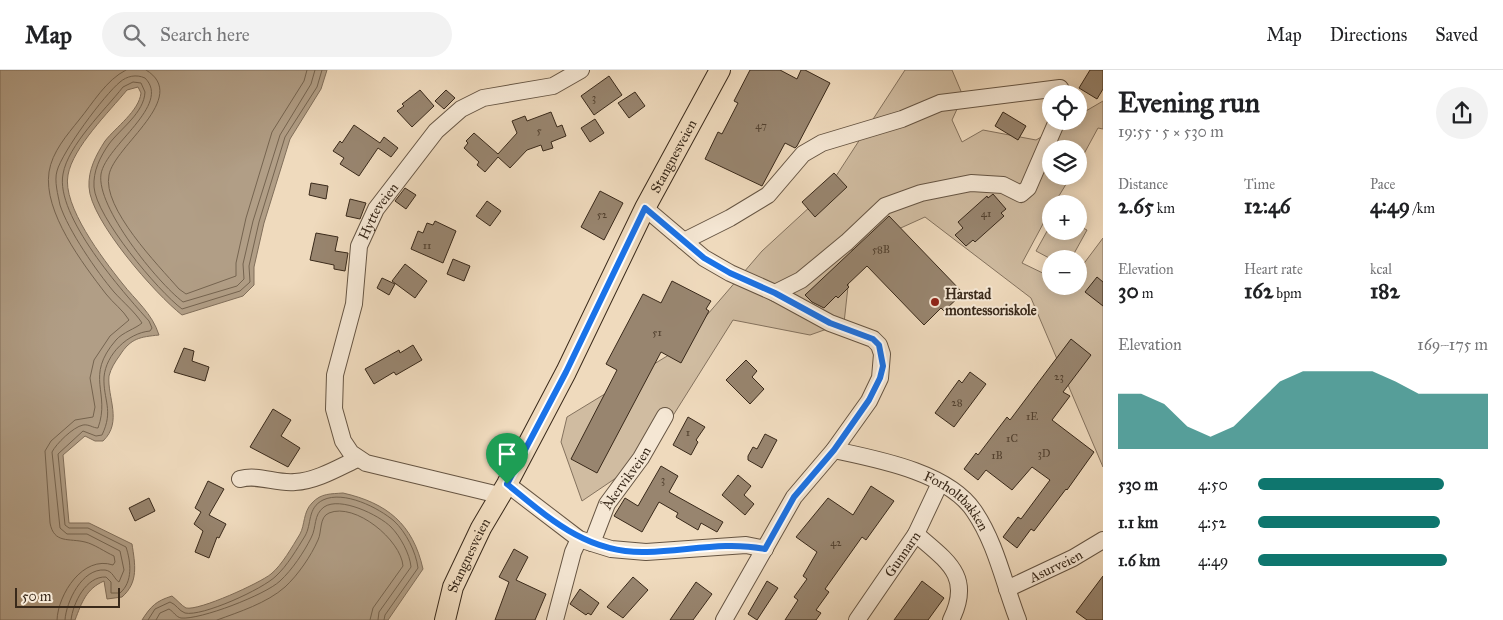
<!DOCTYPE html>
<meta charset="utf-8">
<style>
body{margin:0;font-family:"IM FELL Great Primer",serif;background:#f2f2f2;color:#202124;height:100vh;display:flex;flex-direction:column;font-size:19px;white-space:nowrap}
*{box-sizing:border-box;margin:0}
p{font-size:16px;color:#757577}
.icon{flex:none;width:28px;height:28px;fill:none;stroke:currentColor;stroke-width:2;stroke-linecap:round;stroke-linejoin:round}
.map{position:relative;flex:1;overflow:hidden}
.side{display:flex;flex-direction:column;background:#fff;width:400px}
.side>*{flex:none}
.tools{position:absolute;left:1042px;top:15px;display:grid;gap:10px}
.tools a{display:grid;place-items:center;width:45px;height:45px;border-radius:50%;background:#fff;box-shadow:0 2px 12px #0003;font-size:25px}
.scale{position:absolute;left:15px;bottom:12px;width:105px;box-sizing:border-box;padding-left:5px;border:2px solid #39291a;border-top:0;font-size:14px;line-height:18px;white-space:nowrap;color:#39291a;-webkit-text-stroke:4px #f5e7d4;paint-order:stroke}
.pin{position:absolute;display:grid;place-items:center;width:42px;height:42px;color:#fff;margin:-51px -21px;border-radius:50% 50% 50% 0;rotate:-45deg;box-shadow:0 0 5px #0007}
.pin .icon{rotate:45deg}
.round{display:grid;place-items:center;flex:none;width:52px;height:52px;border-radius:26px;background:#f2f2f2}
.head{display:flex;align-items:center;justify-content:space-between;height:85px;padding:0 15px}
h1{font-size:28px;font-weight:700;line-height:38px}
.figures{display:grid;grid-template-columns:repeat(3,1fr);gap:8px;height:85px;padding:5px 15px}
.figures div{display:grid;align-content:center}
.figures b{font-size:21px;font-weight:700}
.figures small{font-size:14px;font-weight:400}
.figures p{font-size:14px}
.chart{height:140px;padding:10px 15px}
.chart p{display:flex;justify-content:space-between}
.chart svg{width:100%;height:90px;margin-top:5px;fill:#0f766e;opacity:.7}
ul{padding:0 15px;list-style:none;font-size:16px}
li{display:grid;grid-template-columns:80px 60px 1fr;align-items:center;height:38px}
li i{height:12px;border-radius:6px;background:#0f766e}
header{display:flex;align-items:center;gap:30px;box-sizing:border-box;height:70px;padding:0 25px;background:#fff;border-bottom:1px solid #e0e0e0}
header strong{font-size:24px}
nav{display:flex;gap:28px;margin-inline-start:auto;font-size:18px}
.search{width:350px;height:45px;background:#f2f2f2;display:flex;align-items:center;gap:12px;box-sizing:border-box;padding:0 18px;border-radius:28px;color:#757577;font-size:19px}
main{display:flex;flex:1;min-height:0}
.map>svg:first-child{display:block}
.green{fill:#d0bca1;stroke:#84725e}
.water{fill:#b19e86;stroke:#816f5b}
.lines{fill:none;stroke-linecap:round;stroke-linejoin:round}
.shore{stroke:#756450;stroke-width:1}
.building{fill:#98856f;stroke:#39291a}
.minor-casing{stroke:#665543;stroke-width:18}
.major-casing{stroke:#39291a;stroke-width:22}
.minor{stroke:#f5e7d4;stroke-width:16}
.major{stroke:#efdabd;stroke-width:20}
.route-casing{stroke:#fff;stroke-width:10}
.route{stroke:#1a73e8;stroke-width:6}
.poi-dot{fill:#8f2418;stroke:#f5e7d4;stroke-width:2}
.labels{text-anchor:middle;stroke-width:4;stroke-linejoin:round;paint-order:stroke}
.number-label{font-size:11px;fill:#51402f}
.street-label{font-size:14px;fill:#39291a;stroke:#f5e7d4}
.poi-label{font-size:14px;font-weight:bold;fill:#39291a;stroke:#f5e7d4;text-anchor:start}
</style>
<header>
<strong>Map</strong>
<div class="search"><svg class="icon" aria-label="search" viewBox="0 0 24 24"><circle cx="10" cy="10" r="6"/><path d="M15 15l6 6"/></svg>Search here</div>
<nav><a>Map</a><a>Directions</a><a>Saved</a></nav>
</header>
<main>
<div class="map">
<svg width="1103" height="550" viewBox="0 0 1103 550">
<rect width="100%" height="100%" fill="#efdabd"/>
<filter id="stains"><feTurbulence type="fractalNoise" baseFrequency=".004" numOctaves="4"/><feColorMatrix values="0 0 0 0 .2 0 0 0 0 .09 0 0 0 0 .02 0 0 0 .5 -.17"/></filter>
<radialGradient id="worn" r=".72"><stop offset=".6" stop-color="#630" stop-opacity="0"/><stop offset="1" stop-color="#630" stop-opacity=".3"/></radialGradient>
<path class="green" d="M 905,0 L 952,0 L 963,26 L 952,50 L 962,72 L 983,60 L 1036,70 L 1069,51 L 1079,51 L 1079,45 L 1103,31 L 1103,59 L 1098,58 L 1079,93 L 1079,79 L 1051,79 L 1051,106 L 1071,106 L 1054,134 L 1051,134 L 1051,139 L 1022,193 L 1051,207 L 1051,216 L 1079,216 L 1079,200 L 1103,168 L 1103,397 L 1031,228 L 925,147 L 852,180 L 844,253 L 810,265 L 733,250 L 647,387 L 582,431 L 561,372 L 567,347 L 677,280 L 762,181 L 825,123 Z
M 1051,154 L 1051,161 L 1079,161 L 1079,156 L 1087,160 L 1071,189 L 1051,189 L 1036,181 Z"/>
<path class="water" d="M 0,0 L 327,0 L 321,19 L 290,69 L 264,153 L 254,197 L 254,215 L 243,226 L 182,245 C 156,225 90,150 89,117 C 88,100 96,85 105,71 C 116,57 139,41 141,23 L 138,17 L 127,20 C 109,42 73,77 68,105 C 62,136 103,189 122,213 C 136,231 152,243 159,265 C 140,267 131,268 120,285 C 115,292 111,298 109,306 C 107,327 123,352 103,371 L 95,371 L 85,366 L 63,385 L 69,453 L 89,453 L 132,474 C 135,494 139,512 122,527 L 107,529 L 104,511 C 86,519 82,532 75,550 L 0,550 Z
M 343,423 C 387,433 413,454 423,499 L 388,550 L 142,550 C 151,536 156,531 172,526 C 176,529 182,536 186,538 C 199,541 260,513 271,504 C 282,495 292,477 300,464 C 305,455 303,442 312,433 C 321,423 331,424 343,423 Z"/>
<g class="lines">
<path class="shore" d="M 146,0 C 191,27 114,76 109,105 C 102,138 158,195 179,219 L 186,224 L 236,206 L 236,193 L 246,148 L 272,62 L 304,11 L 307,0
M 57,550 C 58,524 83,485 113,495 L 115,492 L 114,486 C 105,482 94,474 85,472 C 69,468 54,474 50,453 L 45,381 L 51,371 L 75,350 L 93,347 L 95,337 L 90,308 L 94,290 L 110,266 L 129,250 C 123,240 113,233 106,224 C 83,194 43,142 49,102 C 52,82 67,65 79,50 C 93,33 106,10 126,0
M 65,550 C 66,532 82,498 105,500 C 113,501 114,509 119,512 L 124,500 L 120,481 L 87,464 L 67,464 L 60,458 L 52,382 C 56,374 73,357 83,355 C 89,354 93,358 98,358 C 111,322 84,307 116,270 C 123,262 135,259 142,253 C 135,242 123,232 114,222 C 97,202 68,160 60,135 C 58,125 54,111 57,101 C 62,82 104,25 120,12 C 127,6 136,4 145,8 C 172,35 106,75 101,104 C 96,137 157,212 183,232 L 237,216 L 244,209 L 243,194 L 253,151 L 280,65 L 311,14 L 315,0
M 71,550 C 73,533 86,506 106,507 L 111,512 L 111,523 L 120,523 C 133,512 131,492 126,477 L 88,458 L 69,458 L 65,455 L 58,384 L 83,361 L 96,366 L 102,365 C 114,340 103,330 104,307 C 106,284 128,263 150,261 L 152,258 L 149,251 C 123,222 55,146 63,104 C 68,75 105,40 123,17 L 133,12 L 141,13 L 145,22 C 144,43 121,58 109,74 C 100,87 93,101 94,117 C 96,147 158,221 182,239 L 240,221 L 250,212 L 249,196 L 259,152 L 285,67 L 317,17 L 322,0
M 148,550 L 155,539 L 170,532 C 176,534 179,541 185,543 C 202,547 263,519 276,506 C 287,496 297,479 305,466 C 312,454 307,438 323,430 C 344,420 379,438 394,451 C 406,462 416,482 418,498 L 385,545 L 384,550
M 156,550 L 160,543 L 169,539 C 174,542 176,547 181,548 C 200,550 265,525 280,511 C 292,500 304,482 311,468 C 317,457 313,445 324,437 C 340,426 379,445 391,457 C 400,466 410,484 411,497 L 379,542 L 378,550
M 217,550 C 239,542 267,533 285,517 C 298,505 311,486 318,470 C 322,462 319,447 329,443 C 355,432 401,470 403,496 L 373,538 L 370,550"/>
</g>
<path class="building" d="M 750,0 L 780,0 L 797,9 L 801,0 L 805,0 L 830,13 L 797,76 L 795,78 L 785,73 L 762,116 L 705,89 L 718,62 L 722,64 L 738,33 L 734,31 Z
M 1090,0 L 1103,0 L 1103,19 L 1097,29 L 1079,18 Z
M 609,6 L 622,25 L 594,45 L 581,26 Z
M 420,20 L 434,36 L 412,57 L 397,41 L 404,36 L 402,34 Z
M 446,20 L 455,28 L 444,39 L 435,31 Z
M 635,22 L 645,36 L 629,48 L 618,33 Z
M 551,42 L 557,57 L 562,55 L 566,66 L 551,72 L 553,78 L 543,81 L 541,75 L 527,80 L 510,98 L 498,87 L 485,102 L 477,95 L 479,92 L 464,78 L 468,73 L 466,71 L 474,63 L 498,84 L 517,63 L 512,51 L 525,46 L 527,51 Z
M 1003,42 L 1026,56 L 1018,70 L 995,56 Z
M 595,49 L 604,63 L 590,72 L 581,58 Z
M 354,55 L 380,73 L 384,67 L 398,78 L 391,87 L 378,78 L 359,106 L 340,94 L 344,88 L 333,81 L 340,71 L 342,73 Z
M 834,103 L 847,117 L 815,147 L 802,132 Z
M 311,113 L 328,116 L 326,129 L 309,125 Z
M 405,118 L 416,125 L 406,139 L 395,131 Z
M 600,121 L 623,133 L 604,170 L 581,157 Z
M 993,124 L 1006,139 L 1001,143 L 1004,146 L 975,172 L 973,170 L 966,176 L 955,165 L 963,158 L 958,152 L 987,126 L 988,128 Z
M 350,129 L 366,133 L 360,149 L 346,146 Z
M 487,131 L 501,141 L 490,156 L 476,146 Z
M 889,146 L 963,223 L 944,241 L 941,238 L 924,255 L 867,196 L 847,215 L 849,217 L 838,228 L 836,226 L 824,238 L 812,232 L 805,225 Z
M 435,151 L 456,161 L 443,193 L 411,179 L 418,161 L 423,163 L 427,153 L 433,155 Z
M 316,163 L 338,167 L 335,181 L 348,183 L 345,201 L 334,199 L 334,195 L 310,190 Z
M 453,189 L 470,196 L 464,211 L 447,204 Z
M 405,194 L 427,211 L 415,228 L 392,211 Z
M 1097,207 L 1103,212 L 1103,236 L 1085,222 Z
M 382,208 L 395,214 L 389,225 L 377,218 Z
M 672,211 L 711,231 L 706,239 L 709,241 L 681,293 L 661,282 L 597,403 L 571,389 L 617,300 L 606,294 L 643,224 L 661,233 Z
M 1071,269 L 1091,285 L 1063,322 L 1070,326 L 1052,350 L 1094,382 L 1067,420 L 1066,419 L 1034,461 L 1031,459 L 1017,478 L 1003,467 L 1018,447 L 1021,449 L 1050,410 L 1032,397 L 1012,420 L 986,400 L 978,410 L 964,399 L 976,383 L 978,385 L 1007,347 L 1010,350 Z
M 413,275 L 422,290 L 396,305 L 394,302 L 374,314 L 365,299 L 399,280 L 400,283 Z
M 184,278 L 194,281 L 192,291 L 209,297 L 205,311 L 174,302 Z
M 746,290 L 757,301 L 752,307 L 764,319 L 750,334 L 726,310 Z
M 970,302 L 986,314 L 954,357 L 935,343 L 959,310 L 962,313 Z
M 273,339 L 291,350 L 281,366 L 300,378 L 288,397 L 250,377 Z
M 688,347 L 705,357 L 696,370 L 698,372 L 691,385 L 673,375 Z
M 765,364 L 777,370 L 762,398 L 748,390 L 748,386 L 753,377 L 757,379 Z
M 661,396 L 678,406 L 669,422 L 723,452 L 717,462 L 701,453 L 698,460 L 676,447 L 678,443 L 659,432 L 642,462 L 614,446 L 625,428 L 638,436 Z
M 738,405 L 751,416 L 744,425 L 754,434 L 745,445 L 722,425 Z
M 208,411 L 224,419 L 209,445 L 226,454 L 219,468 L 217,467 L 209,488 L 195,482 L 203,461 L 194,454 L 201,442 L 195,438 Z
M 871,416 L 894,431 L 866,470 L 862,467 L 825,519 L 829,522 L 816,540 L 821,543 L 816,550 L 785,550 L 798,530 L 794,527 L 807,509 L 803,506 L 817,482 L 796,467 L 828,428 L 853,445 Z
M 149,428 L 155,441 L 135,451 L 129,438 Z
M 514,479 L 528,487 L 516,510 L 546,524 L 535,550 L 495,550 L 509,512 L 499,507 Z
M 1103,506 L 1103,550 L 1087,550 L 1076,542 Z
M 633,507 L 648,520 L 623,548 L 607,537 Z
M 767,511 L 778,518 L 757,550 L 748,544 Z
M 922,511 L 944,528 L 928,550 L 894,550 Z
M 696,512 L 712,524 L 693,550 L 670,550 Z
M 580,519 L 599,533 L 591,545 L 588,543 L 586,545 L 570,534 Z"/>
<g class="lines">
<defs>
<g id="minor">
<path d="M 645,138 L 704,188 L 730,203 L 775,223 L 830,253 L 873,269 L 879,275 L 882,284 L 880,308 L 869,331 L 834,380 L 794,427 L 724,550"/>
<path d="M 684,171 L 730,148 L 768,125 L 803,84 L 822,73 L 902,49 L 940,33 L 1060,18 L 1064,24"/>
<path d="M 775,223 L 801,210 L 847,172 L 885,136 L 921,123 L 971,113 L 1003,115 L 1021,124 L 1028,118 L 1057,51"/>
<path id="s1" d="M 834,380 C 876,389 948,402 974,441 C 996,473 1004,514 1018,550"/>
<path d="M 240,409 C 259,404 276,414 295,412 C 316,411 338,398 357,389"/>
<path d="M 507,414 L 579,469 L 611,479 L 646,482 L 746,475 L 765,479"/>
<path id="s2" d="M 499,425 L 366,393 L 351,383 L 343,371 L 334,339 L 335,305 L 354,234 L 359,176 L 376,139 L 436,61 L 461,39 L 483,28 L 553,16 L 581,0"/>
<path d="M 916,464 C 947,491 973,506 951,550"/>
<path id="s3" d="M 592,473 L 607,434 L 641,388 L 665,346"/>
<path id="s4" d="M 1007,519 L 1073,488 L 1103,470"/>
<path d="M 555,550 L 573,482 L 579,469"/>
<path id="s5" d="M 857,550 L 916,464 L 940,413"/>
</g>
<g id="major">
<path id="s6" d="M 445,550 L 453,517 L 481,458 L 507,414 L 566,302 L 645,138 L 720,0"/>
</g>
</defs>
<use href="#minor" class="minor-casing"/>
<use href="#major" class="major-casing"/>
<use href="#minor" class="minor"/>
<use href="#major" class="major"/>
</g>
<g class="lines">
<defs>
<path id="route" d="M 645,138 L 704,188 L 730,203 L 775,223 L 830,253 L 873,269 L 879,275 L 883,296 L 880,308 L 869,330 L 834,380 L 794,427 L 765,479 C 725,471 687,481 647,482 C 588,484 551,450 507,414 L 566,302 Z"/>
</defs>
<use href="#route" class="route-casing"/>
<use href="#route" class="route"/>
</g>
<circle class="poi-dot" cx="935" cy="232" r="5"/>
<g class="labels">
<g class="number-label">
<text x="594" y="31">3</text>
<text x="761" y="59">47</text>
<text x="539" y="64">5</text>
<text x="986" y="147">41</text>
<text x="602" y="148">52</text>
<text x="427" y="179">11</text>
<text x="881" y="183">58B</text>
<text x="657" y="266">51</text>
<text x="1059" y="310">23</text>
<text x="957" y="336">28</text>
<text x="1032" y="350">1E</text>
<text x="688" y="366">1</text>
<text x="1012" y="372">1C</text>
<text x="1044" y="387">3D</text>
<text x="997" y="389">1B</text>
<text x="663" y="413">3</text>
<text x="836" y="476">42</text>
</g>
<g class="street-label">
<text dy="5" stroke="none"><textPath href="#s6" startOffset="518">Stangnesveien</textPath></text>
<text dy="5" stroke="none"><textPath href="#s2" startOffset="408">Hytteveien</textPath></text>
<text dy="5" stroke="none"><textPath href="#s3" startOffset="74">Åkervikveien</textPath></text>
<text dy="5" stroke="none"><textPath href="#s1" startOffset="136">Forholtbakken</textPath></text>
<text dy="5" stroke="none"><textPath href="#s5" startOffset="80">Gunnarn</textPath></text>
<text dy="5" stroke="none"><textPath href="#s6" startOffset="69">Stangnesveien</textPath></text>
<text dy="5" stroke="none"><textPath href="#s4" startOffset="54">Asurveien</textPath></text>
</g>
<g class="poi-label">
<text x="945" y="229">Harstad<tspan x="945" dy="16">montessoriskole</tspan></text>
</g>
</g>
<rect width="100%" height="100%" filter="url(#stains)"/>
<rect width="100%" height="100%" fill="url(#worn)"/>
</svg>
<div class="tools">
<a><svg class="icon" aria-label="locate" viewBox="0 0 24 24"><circle cx="12" cy="12" r="6"/><path d="M12 2v4M12 18v4M2 12h4M18 12h4"/></svg></a>
<a><svg class="icon" aria-label="layers" viewBox="0 0 24 24"><path d="M12 4l9 5-9 5-9-5zM3 14l9 5 9-5"/></svg></a>
<a>+</a>
<a>−</a>
</div>
<div class="scale">50 m</div>
<div class="pin" style="left:507px;top:414px;background:#1e9e55"><svg class="icon" aria-label="arrive" viewBox="0 0 24 24"><path d="M6 21V4h12l-3 4 3 4H6"/></svg></div>
</div>
<section class="side">
<div class="head"><div><h1>Evening run</h1><p>19:55 · 5 × 530 m</p></div><a class="round"><svg class="icon" aria-label="share" viewBox="0 0 24 24"><path d="M12 15V3M7 8l5-5 5 5M5 13v7h14v-7"/></svg></a></div>
<div class="figures">
<div><p>Distance</p><b>2.65<small> km</small></b></div>
<div><p>Time</p><b>12:46</b></div>
<div><p>Pace</p><b>4:49<small> /km</small></b></div>
</div>
<div class="figures">
<div><p>Elevation</p><b>30<small> m</small></b></div>
<div><p>Heart rate</p><b>162<small> bpm</small></b></div>
<div><p>kcal</p><b>182</b></div>
</div>
<div class="chart"><p><span>Elevation</span>169–175 m</p>
<svg viewBox="0 0 160 44" preserveAspectRatio="none"><path d="M0 44V17L10 17L20 22L30 33L40 38L50 33L60 22L70 11L80 6L90 6L100 6L110 6L120 11L130 17L140 17L150 17L160 17V44z"/></svg>
</div>
<ul>
<li><b>530 m</b>4:50<i style="width:81%"></i></li>
<li><b>1.1 km</b>4:52<i style="width:79%"></i></li>
<li><b>1.6 km</b>4:49<i style="width:82%"></i></li>
</ul>
</section>
</main>
